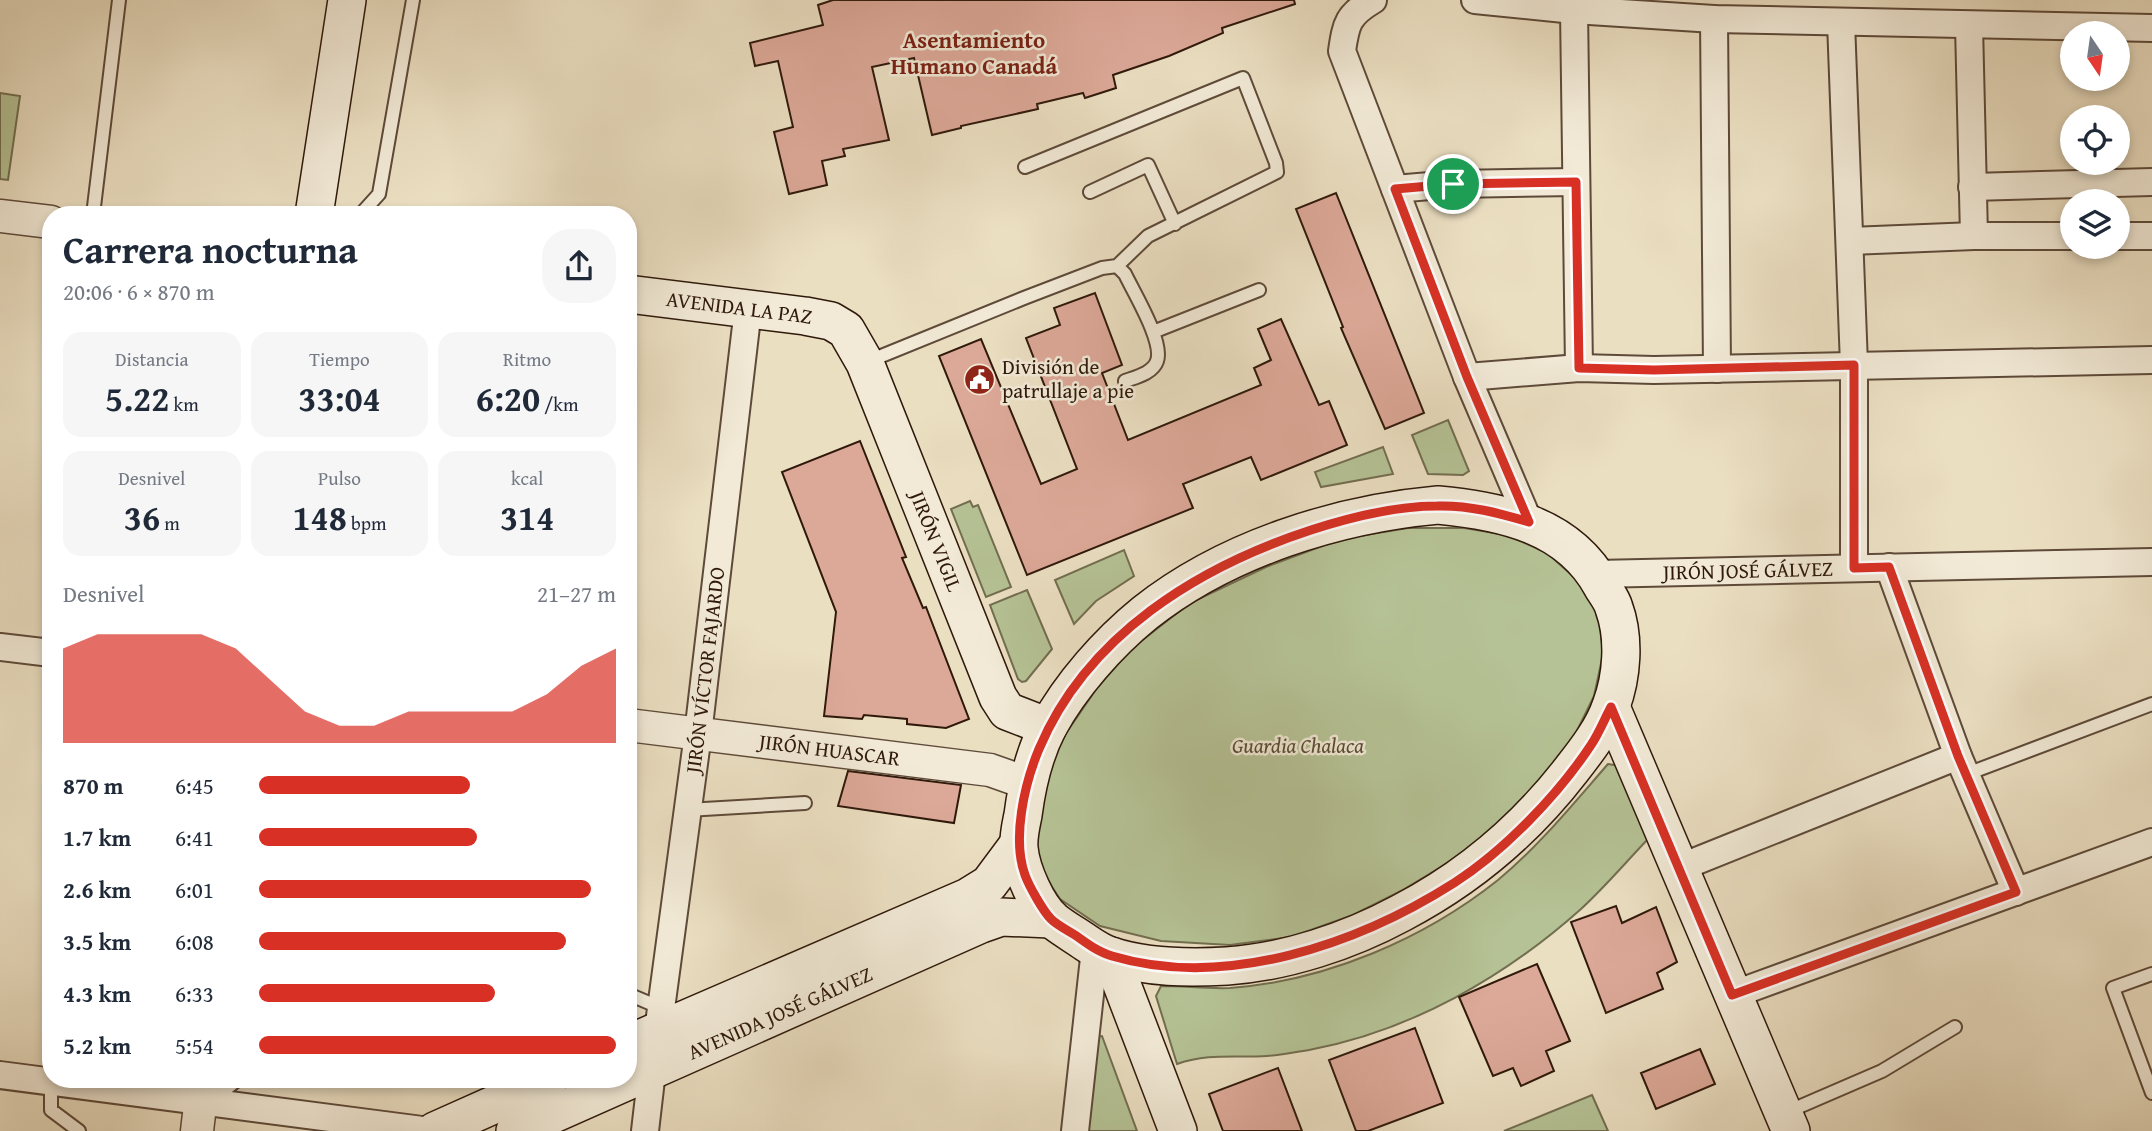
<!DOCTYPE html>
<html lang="es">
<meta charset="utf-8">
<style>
body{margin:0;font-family:"Gentium Book Plus",serif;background:#f6f6f7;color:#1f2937;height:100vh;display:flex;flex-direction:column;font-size:26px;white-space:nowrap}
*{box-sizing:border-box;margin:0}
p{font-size:23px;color:#747a83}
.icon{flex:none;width:38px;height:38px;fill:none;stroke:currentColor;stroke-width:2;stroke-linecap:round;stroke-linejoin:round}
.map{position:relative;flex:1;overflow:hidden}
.drawer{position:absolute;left:42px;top:206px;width:595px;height:882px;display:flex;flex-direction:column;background:#fff;border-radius:28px;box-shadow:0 4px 10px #0003}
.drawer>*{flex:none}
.needle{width:46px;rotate:167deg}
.controls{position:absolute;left:2060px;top:21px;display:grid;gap:14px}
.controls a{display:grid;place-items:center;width:70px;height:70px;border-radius:50%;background:#fff;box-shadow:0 4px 10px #0003;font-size:35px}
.pin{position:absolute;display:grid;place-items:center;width:60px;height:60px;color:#fff;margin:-30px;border:4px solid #fff;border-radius:50%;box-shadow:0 2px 7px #0007}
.round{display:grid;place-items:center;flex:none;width:74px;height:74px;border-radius:28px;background:#f6f6f7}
.summary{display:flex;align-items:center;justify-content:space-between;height:119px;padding:0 21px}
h1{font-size:38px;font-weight:700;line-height:52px}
.stats{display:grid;grid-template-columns:repeat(3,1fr);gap:10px;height:119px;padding:7px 21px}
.stats div{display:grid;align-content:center;border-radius:18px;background:#f6f6f7;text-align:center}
.stats b{font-size:35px;font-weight:700}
.stats small{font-size:19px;font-weight:400}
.stats p{font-size:19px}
.chart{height:196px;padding:14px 21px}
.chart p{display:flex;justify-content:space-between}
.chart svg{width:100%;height:126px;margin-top:7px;fill:#d93025;opacity:.7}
ul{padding:0 21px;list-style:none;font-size:23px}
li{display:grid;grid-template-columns:112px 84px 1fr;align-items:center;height:52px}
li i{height:18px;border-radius:9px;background:#d93025}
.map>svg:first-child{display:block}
.green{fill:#b5c295;stroke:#726e50;stroke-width:2}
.building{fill:#dca898;stroke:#2f190b;stroke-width:2}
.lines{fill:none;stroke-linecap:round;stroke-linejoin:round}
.service-casing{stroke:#5e4a39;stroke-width:16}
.minor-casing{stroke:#5e4a39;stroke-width:30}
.tertiary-casing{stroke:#5e4a39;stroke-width:35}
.secondary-casing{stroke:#2f190b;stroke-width:40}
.service{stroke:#f2ead7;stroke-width:12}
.minor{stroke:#f2ead7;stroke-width:26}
.tertiary{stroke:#f2ead7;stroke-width:32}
.secondary{stroke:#f2ead7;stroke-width:37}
.route-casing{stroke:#fff;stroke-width:14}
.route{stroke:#d93025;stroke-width:9}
.labels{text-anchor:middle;stroke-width:5;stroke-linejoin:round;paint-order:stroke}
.street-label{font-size:21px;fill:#2f190b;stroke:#f2ead7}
.poi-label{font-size:21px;fill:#2f190b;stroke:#f2ead7;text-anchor:start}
.park-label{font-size:21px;font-style:italic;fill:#574c34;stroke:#f2ead7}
.neighbourhood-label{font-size:23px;font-weight:bold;fill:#7a1f14;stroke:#f2ead7}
</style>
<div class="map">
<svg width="2152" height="1131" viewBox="0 0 2152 1131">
<rect width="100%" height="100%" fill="#ebdfc2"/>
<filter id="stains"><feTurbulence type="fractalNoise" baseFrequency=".00286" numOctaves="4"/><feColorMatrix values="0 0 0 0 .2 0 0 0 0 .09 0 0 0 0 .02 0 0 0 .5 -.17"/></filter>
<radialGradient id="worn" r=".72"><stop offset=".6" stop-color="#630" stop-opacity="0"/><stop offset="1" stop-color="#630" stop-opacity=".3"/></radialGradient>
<path class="green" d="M 0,93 L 20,96 L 8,180 L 0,179 Z
M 1448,420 L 1469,471 L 1463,475 L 1428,474 L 1412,435 Z
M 1383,447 L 1393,474 L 1321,487 L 1315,472 Z
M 970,501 L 973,507 L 978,505 L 1011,587 L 986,597 L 951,509 Z
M 1408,528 L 1464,528 L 1507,535 L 1547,553 L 1585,587 L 1599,618 L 1603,654 L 1594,696 L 1569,747 L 1523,803 L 1474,847 L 1401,891 L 1353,915 L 1291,937 L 1230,945 L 1161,941 L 1100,926 L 1060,899 L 1044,875 L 1035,841 L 1041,792 L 1060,742 L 1097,688 L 1131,649 L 1190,603 L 1266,567 L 1341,539 Z
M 1124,550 L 1134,576 L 1096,601 L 1074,624 L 1055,580 Z
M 1027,590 L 1052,649 L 1026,681 L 1022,682 L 1018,679 L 990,605 Z
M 1608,764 L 1620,766 L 1648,839 C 1626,862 1605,887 1581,909 C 1505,977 1411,1031 1309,1050 C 1295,1052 1281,1055 1267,1056 C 1234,1058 1209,1053 1177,1064 L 1156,996 L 1161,986 C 1184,986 1208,989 1230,988 C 1326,981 1424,939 1498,880 C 1539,846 1573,804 1608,764 Z
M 1102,1036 L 1137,1131 L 1086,1131 L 1090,1038 Z
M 1592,1095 L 1608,1131 L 1504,1131 Z"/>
<path class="building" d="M 833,0 L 1294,0 L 1295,4 L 1222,28 L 1223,33 L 1169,56 L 1113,75 L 1116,88 L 1085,98 L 1083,93 L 1037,104 L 1038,109 L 961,126 L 961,128 L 932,135 L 914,58 L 872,67 L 889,140 L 843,149 L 845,156 L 822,161 L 827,185 L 789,194 L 774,132 L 793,127 L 778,61 L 755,66 L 750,43 L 823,25 L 818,5 Z
M 1336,193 L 1424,413 L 1385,429 L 1341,328 L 1343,327 L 1296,209 Z
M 1095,293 L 1122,365 L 1102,373 L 1128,440 L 1261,385 L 1254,368 L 1271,360 L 1258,329 L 1281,319 L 1319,405 L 1329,401 L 1347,445 L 1261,480 L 1251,457 L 1183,484 L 1193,508 L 1027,575 L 939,356 L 981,339 L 1041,484 L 1077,469 L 1026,338 L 1060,325 L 1054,308 Z
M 860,441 L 906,557 L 902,558 L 923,608 L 926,607 L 969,719 L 946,728 L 907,724 L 907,719 L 864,715 L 862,719 L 824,716 L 836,612 L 782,472 Z
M 848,771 L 961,785 L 954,823 L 838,806 Z
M 1616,906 L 1622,923 L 1656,907 L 1677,962 L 1657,973 L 1663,989 L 1606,1013 L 1571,922 Z
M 1537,964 L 1570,1041 L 1546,1051 L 1554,1071 L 1521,1086 L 1513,1068 L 1493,1076 L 1459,997 Z
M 1415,1028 L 1443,1103 L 1368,1131 L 1356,1131 L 1329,1060 Z
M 1700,1049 L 1715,1084 L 1656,1109 L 1641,1073 Z
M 1278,1068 L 1302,1131 L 1223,1131 L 1209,1094 Z"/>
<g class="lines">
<defs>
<path id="service" d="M 1025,167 L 1243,78 L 1276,163 L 1277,172 L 1148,236 L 1117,266
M 1090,192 L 1148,165 L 1175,224
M 93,215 L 119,0
M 360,215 L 379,194 L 413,0
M 1153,332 L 1259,290
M 869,361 L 1024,298 L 1102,268 L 1117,266 L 1125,274 C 1134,293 1164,342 1157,361 C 1153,373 1136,377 1125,381
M 50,406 L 51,404
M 1967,774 L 2152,704
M 687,810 L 805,803
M 2152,974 L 2113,988 L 2152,1093
M 628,994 L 661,1008
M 51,1082 L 51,1110 L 79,1131
M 213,1100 L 237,1080
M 1787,1112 L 1882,1071 L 1955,1027"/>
<g id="minor">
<path d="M 1373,0 C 1348,15 1346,23 1342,51 L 1467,377 L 1529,522"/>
<path d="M 1475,0 L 1574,10 L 1714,19 L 2152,28"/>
<path d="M 1574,10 L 1579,368"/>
<path d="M 1714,19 L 1717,369"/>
<path d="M 1841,22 L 1854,365 L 1854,568"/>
<path d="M 1969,25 L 1974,236"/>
<path d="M 1972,187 L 2152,182"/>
<path d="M 1395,189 L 1453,184 L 1576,182"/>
<path d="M 2118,236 L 2152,236"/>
<path d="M 1850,241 L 1974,236 L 2072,236"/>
<path d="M 1467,377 L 1579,368 L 1654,370 L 2152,360"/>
<path d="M 1889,567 L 1958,756 L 2016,892"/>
<path id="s1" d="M 1596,574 L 2152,562"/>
<path d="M 0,647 L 51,653"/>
<path d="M 1679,868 L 1958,756"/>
<path d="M 1732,995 L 2152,842"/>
<path id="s2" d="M 658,1031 L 698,734 L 748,309"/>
<path d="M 0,1075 L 430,1131"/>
<path d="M 645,1131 L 652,1071"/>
<path d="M 1075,1131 L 1095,949"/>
</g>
<g id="tertiary">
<path d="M 0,216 L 51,222"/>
<path id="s3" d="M 628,725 L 990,770 L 1027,783"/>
<path d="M 197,1131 L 203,1080"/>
</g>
<g id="secondary">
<path d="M 314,215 L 347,0"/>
<path id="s4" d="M 628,294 L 805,316 L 831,321 L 846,330 L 865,363 L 998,697 L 1007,711 L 1048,727"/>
<path d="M 1438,505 C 1502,511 1569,525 1602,586 C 1606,593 1612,600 1614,608 C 1625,638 1622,677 1611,706 C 1603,729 1587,750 1572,769 C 1525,830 1468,878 1401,913 C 1349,941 1286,962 1227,966 C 1189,968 1147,968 1111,956 C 1100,953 1091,946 1082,940 C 1073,934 1063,928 1054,921 C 1037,907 1021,870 1019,848 C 1018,837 1021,825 1023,815 C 1027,784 1034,754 1048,727 C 1071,685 1108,643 1145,613 C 1226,549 1337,514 1438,505 Z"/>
<path d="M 1611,707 L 1791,1131"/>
<path d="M 1111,956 L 1178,1131"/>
<path d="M 628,1044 L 968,897 L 989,884 L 1018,845"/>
<path d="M 435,1131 L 549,1080"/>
<path id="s5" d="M 515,1131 L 981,924 L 1001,917 L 1051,919"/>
</g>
</defs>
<use href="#service" class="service-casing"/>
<use href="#minor" class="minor-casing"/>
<use href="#tertiary" class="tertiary-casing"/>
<use href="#secondary" class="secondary-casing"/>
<use href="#service" class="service"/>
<use href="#minor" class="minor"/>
<use href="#tertiary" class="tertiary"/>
<use href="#secondary" class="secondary"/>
</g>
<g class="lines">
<defs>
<path id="route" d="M 1576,182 L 1579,368 L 1654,370 L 1854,365 L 1854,568 L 1889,567 L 1958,756 L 2016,892 L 1732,995 L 1611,707 C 1604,720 1599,733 1591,745 C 1558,795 1504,851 1454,883 C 1358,944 1226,990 1112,956 C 1098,952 1086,943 1075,935 C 1067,930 1057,925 1051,919 C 1043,911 1029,886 1025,875 C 1012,839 1024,785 1039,749 C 1087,635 1198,567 1311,530 C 1351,517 1394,506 1437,506 C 1469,505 1499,513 1529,522 L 1467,377 L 1395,189 L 1453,184 Z"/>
</defs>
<use href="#route" class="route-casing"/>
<use href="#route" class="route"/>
</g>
<defs>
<symbol id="civic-disc" viewBox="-11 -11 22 22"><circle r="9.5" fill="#8f2418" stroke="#f2ead7"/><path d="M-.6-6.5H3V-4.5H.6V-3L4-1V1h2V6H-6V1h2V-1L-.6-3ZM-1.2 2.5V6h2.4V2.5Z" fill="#fff"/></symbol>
</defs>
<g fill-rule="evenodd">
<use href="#civic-disc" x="962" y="362" width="35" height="35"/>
</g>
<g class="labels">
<g class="street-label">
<text dy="7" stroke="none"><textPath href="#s4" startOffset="112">AVENIDA LA PAZ</textPath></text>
<text dy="7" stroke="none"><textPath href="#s4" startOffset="452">JIRÓN VIGIL</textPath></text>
<text dy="7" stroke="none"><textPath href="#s1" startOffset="152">JIRÓN JOSÉ GÁLVEZ</textPath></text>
<text dy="7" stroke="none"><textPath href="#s2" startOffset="364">JIRÓN VÍCTOR FAJARDO</textPath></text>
<text dy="7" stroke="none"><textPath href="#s3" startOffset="203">JIRÓN HUASCAR</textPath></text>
<text dy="7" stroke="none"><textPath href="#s5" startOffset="290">AVENIDA JOSÉ GÁLVEZ</textPath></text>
</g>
<g class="poi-label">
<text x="1002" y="374">División de<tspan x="1002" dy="24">patrullaje a pie</tspan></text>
</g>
<g class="park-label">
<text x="1298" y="753">Guardia Chalaca</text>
</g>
<g class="neighbourhood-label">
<text x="974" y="48">Asentamiento<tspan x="974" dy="26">Humano Canadá</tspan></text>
</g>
</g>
<rect width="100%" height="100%" filter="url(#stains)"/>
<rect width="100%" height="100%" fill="url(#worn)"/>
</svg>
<div class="controls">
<a><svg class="needle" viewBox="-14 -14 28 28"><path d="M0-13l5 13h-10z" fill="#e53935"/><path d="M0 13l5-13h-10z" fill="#747a83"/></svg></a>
<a><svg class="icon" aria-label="locate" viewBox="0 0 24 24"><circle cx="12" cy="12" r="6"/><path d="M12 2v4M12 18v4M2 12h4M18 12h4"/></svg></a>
<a><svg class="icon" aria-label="layers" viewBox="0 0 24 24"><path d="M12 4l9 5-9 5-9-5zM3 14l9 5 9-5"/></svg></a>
</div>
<div class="pin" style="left:1453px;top:184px;background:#1e9e55"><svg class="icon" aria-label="arrive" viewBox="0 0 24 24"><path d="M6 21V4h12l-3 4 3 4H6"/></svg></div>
<section class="drawer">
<div class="summary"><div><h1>Carrera nocturna</h1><p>20:06 · 6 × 870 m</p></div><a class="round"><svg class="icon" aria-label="share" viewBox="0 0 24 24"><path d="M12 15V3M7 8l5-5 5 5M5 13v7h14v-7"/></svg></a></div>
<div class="stats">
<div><p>Distancia</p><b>5.22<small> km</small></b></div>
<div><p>Tiempo</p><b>33:04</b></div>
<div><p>Ritmo</p><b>6:20<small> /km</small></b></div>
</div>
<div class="stats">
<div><p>Desnivel</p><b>36<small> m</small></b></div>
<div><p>Pulso</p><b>148<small> bpm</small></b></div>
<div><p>kcal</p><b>314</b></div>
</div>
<div class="chart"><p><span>Desnivel</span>21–27 m</p>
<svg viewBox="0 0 160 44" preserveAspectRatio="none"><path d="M0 44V11L10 6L20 6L30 6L40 6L50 11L60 22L70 33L80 38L90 38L100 33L110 33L120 33L130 33L140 27L150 17L160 11V44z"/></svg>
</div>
<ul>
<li><b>870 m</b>6:45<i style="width:59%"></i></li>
<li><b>1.7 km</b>6:41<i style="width:61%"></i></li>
<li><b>2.6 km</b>6:01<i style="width:93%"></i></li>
<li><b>3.5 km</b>6:08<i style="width:86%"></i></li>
<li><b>4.3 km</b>6:33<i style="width:66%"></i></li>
<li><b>5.2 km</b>5:54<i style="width:100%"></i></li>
</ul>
</section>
</div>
